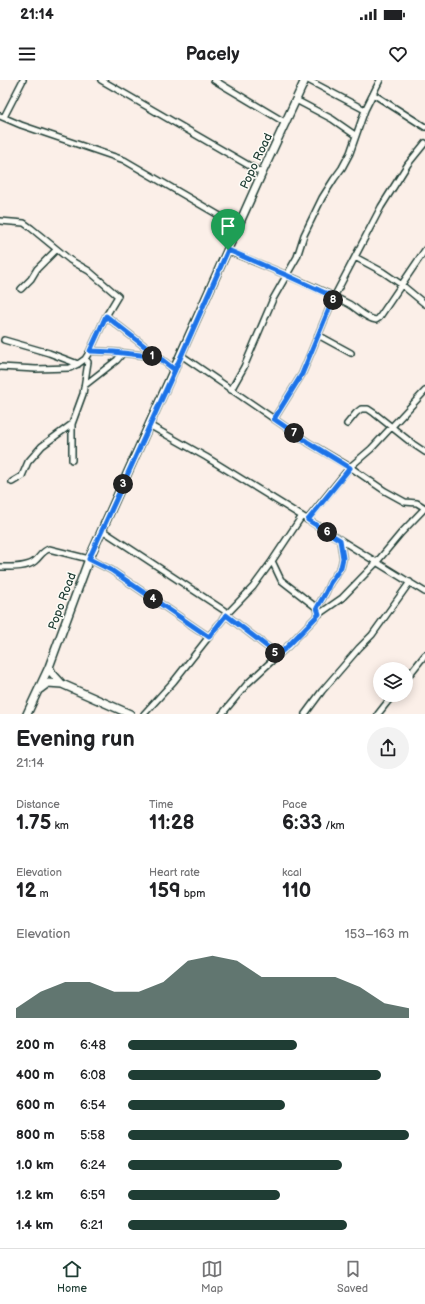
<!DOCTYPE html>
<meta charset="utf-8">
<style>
body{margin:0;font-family:"Balsamiq Sans",sans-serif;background:#f2f2f2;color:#202124;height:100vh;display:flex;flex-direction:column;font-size:15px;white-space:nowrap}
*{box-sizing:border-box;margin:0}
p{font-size:13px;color:#757577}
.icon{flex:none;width:22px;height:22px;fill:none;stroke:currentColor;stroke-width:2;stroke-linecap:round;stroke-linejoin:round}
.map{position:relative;height:634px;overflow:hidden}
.drawer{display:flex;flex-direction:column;background:#fff;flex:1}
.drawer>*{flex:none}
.fabs{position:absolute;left:373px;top:582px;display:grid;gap:8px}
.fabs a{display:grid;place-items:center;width:40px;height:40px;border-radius:50%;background:#fff;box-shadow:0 2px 10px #0003;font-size:20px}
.pin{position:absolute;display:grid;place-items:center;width:34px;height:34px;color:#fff;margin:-41px -17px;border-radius:50% 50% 50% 0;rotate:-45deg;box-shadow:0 0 4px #0007}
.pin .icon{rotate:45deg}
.km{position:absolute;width:20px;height:20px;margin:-10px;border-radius:50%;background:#222;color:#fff;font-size:11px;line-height:20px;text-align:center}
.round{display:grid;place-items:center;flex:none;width:42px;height:42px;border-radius:21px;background:#f2f2f2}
.summary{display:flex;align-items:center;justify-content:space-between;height:68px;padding:0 16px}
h1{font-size:22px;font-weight:700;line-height:30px}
.figures{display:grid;grid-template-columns:repeat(3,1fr);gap:6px;height:68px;padding:4px 16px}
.figures div{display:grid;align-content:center}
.figures b{font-size:20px;font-weight:700}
.figures small{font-size:11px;font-weight:400}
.figures p{font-size:11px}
.chart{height:112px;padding:8px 16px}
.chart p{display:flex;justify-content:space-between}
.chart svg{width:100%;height:72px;margin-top:4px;fill:#1f3d34;opacity:.7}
ul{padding:0 16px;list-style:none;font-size:13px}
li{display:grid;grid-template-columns:64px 48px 1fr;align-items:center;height:30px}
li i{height:10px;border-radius:5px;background:#1f3d34}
.status{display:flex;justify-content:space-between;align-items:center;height:28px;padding:0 20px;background:#fff;direction:ltr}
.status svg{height:11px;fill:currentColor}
header{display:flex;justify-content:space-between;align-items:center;height:52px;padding:0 16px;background:#fff;font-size:18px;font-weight:700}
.tabs{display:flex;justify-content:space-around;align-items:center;height:56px;border-top:1px solid #e0e0e0;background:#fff;font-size:11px;color:#757577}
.tabs a{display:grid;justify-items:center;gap:2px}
.tabs .selected{color:#1f3d34}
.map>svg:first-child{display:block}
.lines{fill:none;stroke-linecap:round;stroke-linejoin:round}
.minor-casing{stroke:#1f3d34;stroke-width:8}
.secondary-casing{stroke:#1f3d34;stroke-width:10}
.minor{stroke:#fdfcf7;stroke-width:5}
.secondary{stroke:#fdfcf7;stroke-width:7}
.route-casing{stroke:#fff;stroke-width:8}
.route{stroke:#1a73e8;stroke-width:5}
.labels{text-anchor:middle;stroke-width:3;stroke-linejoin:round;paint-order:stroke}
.street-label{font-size:12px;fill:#1f3d34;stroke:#fdfcf7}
</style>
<div class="status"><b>21:14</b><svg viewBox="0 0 49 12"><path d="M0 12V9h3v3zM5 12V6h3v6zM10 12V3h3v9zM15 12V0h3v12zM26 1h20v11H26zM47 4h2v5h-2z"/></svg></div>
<header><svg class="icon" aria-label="menu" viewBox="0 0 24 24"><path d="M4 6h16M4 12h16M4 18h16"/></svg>Pacely<svg class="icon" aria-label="heart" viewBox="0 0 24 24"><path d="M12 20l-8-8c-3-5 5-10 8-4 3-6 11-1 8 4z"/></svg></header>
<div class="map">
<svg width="425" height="634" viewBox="0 0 425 634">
<rect width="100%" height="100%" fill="#fbefe8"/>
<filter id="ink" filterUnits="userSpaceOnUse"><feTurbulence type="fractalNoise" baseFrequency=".025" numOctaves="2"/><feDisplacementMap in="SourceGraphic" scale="8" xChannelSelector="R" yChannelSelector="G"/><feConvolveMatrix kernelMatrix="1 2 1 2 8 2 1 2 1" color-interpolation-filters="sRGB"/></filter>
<g filter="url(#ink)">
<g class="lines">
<defs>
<path id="minor" d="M 101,0 L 262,93
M 214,0 L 286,43
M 308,0 L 365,30
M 373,14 L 425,47
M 296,20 L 332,39 L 355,55
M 0,36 L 21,45 L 124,80 L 239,147
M 4,37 L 23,0
M 0,141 L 24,143 L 31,148 L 70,180 L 89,191 L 118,216 L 106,236 L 90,271 L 85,279 L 78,284 L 70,288 L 36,289 L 0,287
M 228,171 C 268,187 311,204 349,224 C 358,229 366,239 376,240 L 379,238 L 425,170
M 355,177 L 383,192 L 402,205 L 425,224
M 21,209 L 31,199 L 37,189 L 56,170
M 106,236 L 175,290
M 318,255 L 351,273
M 4,260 L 49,273 L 78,284
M 90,271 L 114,272 L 158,277
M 181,275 L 309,363 L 350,387 L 385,411 L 405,422 L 417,423 L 425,428
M 85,305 L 117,280 L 123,273
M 231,310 L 244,287 L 273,219 L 297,177 L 304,155 L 322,118 L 334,99 L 342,88 L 350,73 L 365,30 L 380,0
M 274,339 L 302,294 L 334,217 L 381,127 L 408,84 L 425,63
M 347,344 L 356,333 L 361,329 L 368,329 L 374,333 L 413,364 L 425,372
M 149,345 L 206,377 L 425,512
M 72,380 L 72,344 L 83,314 L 88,282 L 85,279
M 12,402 L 22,396 L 28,382 L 42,366 L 72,344
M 307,440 L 350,387 L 371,369 L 425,311
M 102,450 L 228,533
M 272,481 L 281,500 L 317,528
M 0,487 C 10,487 27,488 35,481 C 40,477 42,471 49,469 L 89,479 L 111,490 L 209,557
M 319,534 L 317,528 L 326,512 L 330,503 L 341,487 L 343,478 L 340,460
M 226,535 L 278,575
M 406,599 L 425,575
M 144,634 L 174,601 L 226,535 L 253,507 L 272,481 L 302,436
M 222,634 L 248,603 L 289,565 L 319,534 L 342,518 L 376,483 L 401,453 L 425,428
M 305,634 L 322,611 L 359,568 L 372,555 L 410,502
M 378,634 L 393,615"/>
<path id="secondary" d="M 49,587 L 52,593 L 62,604 L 130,634
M 40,609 L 48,603 L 62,604
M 27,634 L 49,587 L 89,479 L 262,93 L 305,0"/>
</defs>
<use href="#minor" class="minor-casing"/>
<use href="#secondary" class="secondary-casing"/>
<use href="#minor" class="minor"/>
<use href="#secondary" class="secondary"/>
</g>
</g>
<g class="lines" filter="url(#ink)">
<defs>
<path id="route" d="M 228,170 L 175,290 L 158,277 L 114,272 L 90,271 L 106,236 L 175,290 L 89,479 L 111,490 L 209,557 L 226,535 L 278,575 L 289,565 L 319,534 L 317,528 L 326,512 L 330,503 L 341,487 L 343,478 L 340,460 L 308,440 L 350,388 L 309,363 L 274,339 L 302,294 L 334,217 L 286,195 L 228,170"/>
</defs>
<use href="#route" class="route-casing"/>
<use href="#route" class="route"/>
</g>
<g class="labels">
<g class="street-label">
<text transform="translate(256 81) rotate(-65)" y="4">Popo Road</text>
<text transform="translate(62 521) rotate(-70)" y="4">Popo Road</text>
</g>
</g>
</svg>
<div class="fabs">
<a><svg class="icon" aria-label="layers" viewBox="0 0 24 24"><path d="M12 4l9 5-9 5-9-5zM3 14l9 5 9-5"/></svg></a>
</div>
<div class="pin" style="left:228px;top:170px;background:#1e9e55"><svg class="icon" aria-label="arrive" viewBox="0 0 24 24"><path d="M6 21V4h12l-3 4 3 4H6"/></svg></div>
<b class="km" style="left:152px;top:276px">1</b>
<b class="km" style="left:123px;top:404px">3</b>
<b class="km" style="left:153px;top:519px">4</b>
<b class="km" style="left:275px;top:573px">5</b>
<b class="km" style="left:327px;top:452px">6</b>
<b class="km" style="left:294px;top:353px">7</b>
<b class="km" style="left:333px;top:220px">8</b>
</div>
<section class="drawer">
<div class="summary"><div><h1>Evening run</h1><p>21:14</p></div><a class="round"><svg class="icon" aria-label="share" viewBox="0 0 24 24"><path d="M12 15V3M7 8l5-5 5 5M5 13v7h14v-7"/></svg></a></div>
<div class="figures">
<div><p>Distance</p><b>1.75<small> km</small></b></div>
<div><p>Time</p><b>11:28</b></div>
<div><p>Pace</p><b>6:33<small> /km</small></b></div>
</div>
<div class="figures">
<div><p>Elevation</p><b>12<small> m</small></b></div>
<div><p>Heart rate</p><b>159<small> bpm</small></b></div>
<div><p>kcal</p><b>110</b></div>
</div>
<div class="chart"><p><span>Elevation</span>153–163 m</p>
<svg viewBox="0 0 160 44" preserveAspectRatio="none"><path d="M0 44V38L10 28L20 22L30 22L40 28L50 28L60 22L70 9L80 6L90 9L100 19L110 19L120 19L130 19L140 25L150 35L160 38V44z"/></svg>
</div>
<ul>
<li><b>200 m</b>6:48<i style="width:60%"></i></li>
<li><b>400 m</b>6:08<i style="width:90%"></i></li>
<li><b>600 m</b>6:54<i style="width:56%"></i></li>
<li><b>800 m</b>5:58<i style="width:100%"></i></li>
<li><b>1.0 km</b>6:24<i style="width:76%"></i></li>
<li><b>1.2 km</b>6:59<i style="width:54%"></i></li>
<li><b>1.4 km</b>6:21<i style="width:78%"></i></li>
</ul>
</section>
<nav class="tabs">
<a class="selected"><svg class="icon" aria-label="home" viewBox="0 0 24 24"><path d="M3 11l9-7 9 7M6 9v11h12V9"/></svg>Home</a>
<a><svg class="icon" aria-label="map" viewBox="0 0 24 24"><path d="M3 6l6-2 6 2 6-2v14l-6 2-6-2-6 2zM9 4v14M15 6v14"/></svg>Map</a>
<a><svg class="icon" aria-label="saved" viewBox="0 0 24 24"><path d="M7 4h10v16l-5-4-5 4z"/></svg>Saved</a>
</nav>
